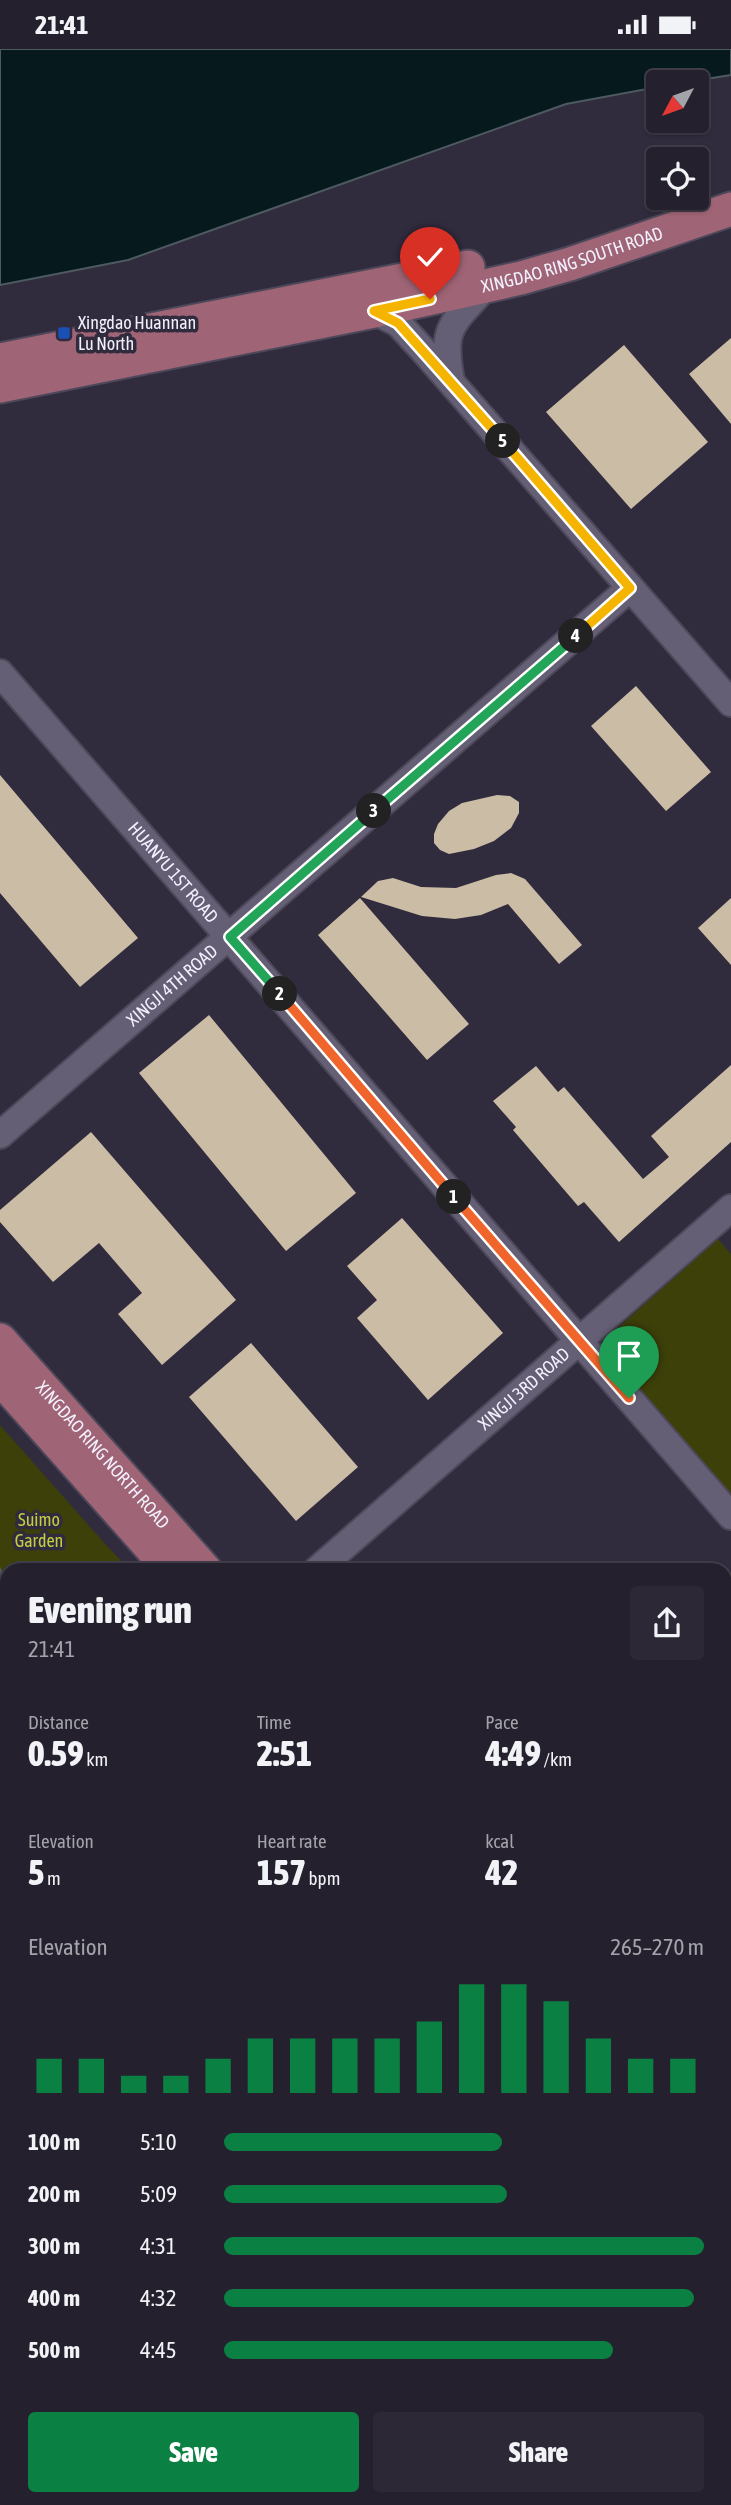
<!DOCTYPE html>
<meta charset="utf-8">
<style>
body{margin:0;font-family:"Asap Condensed",sans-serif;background:#2d2836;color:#f1f3f6;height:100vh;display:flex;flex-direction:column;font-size:26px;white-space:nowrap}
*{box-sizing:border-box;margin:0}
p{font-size:23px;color:#a3a3aa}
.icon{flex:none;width:38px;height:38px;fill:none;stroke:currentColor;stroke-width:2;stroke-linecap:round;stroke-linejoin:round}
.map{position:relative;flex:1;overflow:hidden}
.panel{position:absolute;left:0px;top:1514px;width:732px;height:943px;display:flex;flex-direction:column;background:#25202e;border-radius:21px 21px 0 0;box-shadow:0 2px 5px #0004,0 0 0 2px #423e4a}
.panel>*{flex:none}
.needle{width:46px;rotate:229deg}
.buttons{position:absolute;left:646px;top:21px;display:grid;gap:14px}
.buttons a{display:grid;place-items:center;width:63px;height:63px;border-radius:7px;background:#25202e;box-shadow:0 2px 5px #0004,0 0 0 2px #423e4a;font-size:35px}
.pin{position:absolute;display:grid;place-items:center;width:60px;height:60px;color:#fff;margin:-72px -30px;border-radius:50% 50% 50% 0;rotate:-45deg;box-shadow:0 0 7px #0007}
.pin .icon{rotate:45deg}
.km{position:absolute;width:35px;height:35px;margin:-18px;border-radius:50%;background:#222;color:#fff;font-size:19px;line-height:35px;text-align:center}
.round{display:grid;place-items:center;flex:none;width:74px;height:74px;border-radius:7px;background:#2d2836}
.headline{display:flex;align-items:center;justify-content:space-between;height:119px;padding:0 28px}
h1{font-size:38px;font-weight:800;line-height:52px}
.figures{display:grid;grid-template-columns:repeat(3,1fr);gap:10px;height:119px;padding:7px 28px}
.figures div{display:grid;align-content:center}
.figures b{font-size:35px;font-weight:800}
.figures small{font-size:19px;font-weight:400}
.figures p{font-size:19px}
.chart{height:196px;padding:14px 28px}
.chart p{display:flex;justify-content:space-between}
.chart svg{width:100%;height:126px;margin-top:7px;stroke:#0b8043;stroke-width:6}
.primary-button{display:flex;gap:14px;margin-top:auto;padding:14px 28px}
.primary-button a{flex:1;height:80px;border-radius:7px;background:#0b8043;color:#fff;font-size:28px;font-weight:800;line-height:80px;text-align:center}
.primary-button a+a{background:#2d2836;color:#f1f3f6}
ul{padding:0 28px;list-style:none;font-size:23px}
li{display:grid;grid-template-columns:112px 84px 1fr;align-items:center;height:52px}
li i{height:18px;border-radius:9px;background:#0b8043}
.status{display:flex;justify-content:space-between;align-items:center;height:49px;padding:0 35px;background:#25202e;direction:ltr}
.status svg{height:19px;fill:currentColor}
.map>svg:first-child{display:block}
.green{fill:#3d4009}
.water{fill:#06191c;stroke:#4d5a60;stroke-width:2}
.building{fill:#cbbca5}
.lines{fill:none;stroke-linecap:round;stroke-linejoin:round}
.minor-casing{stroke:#4d4859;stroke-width:30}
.major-casing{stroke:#4d4859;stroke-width:37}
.minor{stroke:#655f75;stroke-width:26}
.major{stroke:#9f6475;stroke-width:33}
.split-1-casing{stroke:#fff;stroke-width:14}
.split-2-casing{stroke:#fff;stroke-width:14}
.split-3-casing{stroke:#fff;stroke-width:14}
.split-4-casing{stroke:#fff;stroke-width:14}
.split-5-casing{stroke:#fff;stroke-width:14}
.split-6-casing{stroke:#fff;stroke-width:14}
.split-1{stroke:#f0652b;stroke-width:9}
.split-2{stroke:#f0652b;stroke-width:9}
.split-3{stroke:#22a559;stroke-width:9}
.split-4{stroke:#22a559;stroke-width:9}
.split-5{stroke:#f5b400;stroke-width:9}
.split-6{stroke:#f5b400;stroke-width:9}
.transit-dot{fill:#1a4fb4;stroke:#312b3e;stroke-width:2.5}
.labels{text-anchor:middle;stroke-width:7;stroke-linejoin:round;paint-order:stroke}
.street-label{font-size:18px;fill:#f3f0fd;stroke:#312b3e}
.poi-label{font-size:18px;fill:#f3f0fd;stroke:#312b3e;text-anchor:start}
.park-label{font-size:18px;fill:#c5ce42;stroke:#312b3e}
</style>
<div class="status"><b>21:41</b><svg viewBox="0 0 49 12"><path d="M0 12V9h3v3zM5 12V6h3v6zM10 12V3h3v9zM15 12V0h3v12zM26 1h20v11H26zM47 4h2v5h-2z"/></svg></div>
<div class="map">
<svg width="731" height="2456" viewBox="0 0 731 2456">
<rect width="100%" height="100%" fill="#312b3e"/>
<path class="green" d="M 718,1190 L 731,1205 L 731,1456 L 607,1312 L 613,1283 Z
M 0,1376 L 106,1496 L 130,1521 L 7,1521 L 7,1733 L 0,1728 Z
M 724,2005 L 731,2009 L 731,2114 L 725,2111 Z"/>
<path class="water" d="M 0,0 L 731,0 L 731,26 L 687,33 L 658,33 L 658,38 L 566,55 L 128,211 L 0,236 Z
M 0,1520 L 7,1532 L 7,1650 L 0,1638 Z
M 0,1762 L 7,1767 L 7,2450 L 724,2450 L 725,2148 L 731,2151 L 731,2456 L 0,2456 Z"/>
<path class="building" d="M 731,289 L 731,375 L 689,325 Z
M 624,296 L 708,393 L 631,460 L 546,363 Z
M 636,637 L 711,723 L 666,762 L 591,677 Z
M 0,726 L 138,889 L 80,938 L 0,844 Z
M 497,746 L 510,747 L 519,753 L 519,764 L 511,779 L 494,792 L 474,800 L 449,805 L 440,801 L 434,794 L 434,785 L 438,775 L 449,762 L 462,754 Z
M 511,824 L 525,830 L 582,896 L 559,915 L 508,855 L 481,866 L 455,870 L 422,867 L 361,848 L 378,832 L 393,829 L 421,838 L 456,839 L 496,826 Z
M 360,849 L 469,975 L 427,1011 L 318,886 Z
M 731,849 L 731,916 L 698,879 Z
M 209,966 L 356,1144 L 286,1202 L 139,1024 Z
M 731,1016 L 731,1093 L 619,1193 L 584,1153 L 578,1157 L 513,1081 L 516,1078 L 493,1052 L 536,1017 L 558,1043 L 564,1038 L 643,1130 L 669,1108 L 651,1087 Z
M 91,1083 L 236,1251 L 162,1316 L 118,1265 L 142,1244 L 99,1194 L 53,1233 L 0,1173 L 0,1161 Z
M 402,1169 L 503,1284 L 428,1351 L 357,1269 L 377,1251 L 347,1217 Z
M 251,1294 L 358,1418 L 296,1472 L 189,1348 Z"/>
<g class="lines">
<defs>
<g id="minor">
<path d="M 374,262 L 398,274 L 422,300 L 731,654"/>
<path d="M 451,332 C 441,277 451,277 485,238"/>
<path id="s1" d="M 0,624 L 731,1467"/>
<path id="s2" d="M 0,1086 L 630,539"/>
<path id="s3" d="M 317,1521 L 731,1159"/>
<path d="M 731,1880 L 726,1912 L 731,1937"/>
</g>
<g id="major">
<path d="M 0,311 L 468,218"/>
<path id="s4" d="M 0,337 L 374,262 L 521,229 L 570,215 L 731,160"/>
<path id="s5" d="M 0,1291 L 205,1521"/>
<path d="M 0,1329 L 171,1521"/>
<path d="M 724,1938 L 731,1942"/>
<path d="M 724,1971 L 731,1974"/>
</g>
</defs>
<use href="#minor" class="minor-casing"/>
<use href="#major" class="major-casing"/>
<use href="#minor" class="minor"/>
<use href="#major" class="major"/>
</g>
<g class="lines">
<defs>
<path id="split-1" d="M 454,1148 L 629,1349"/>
<path id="split-2" d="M 280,945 L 454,1148"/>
<path id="split-3" d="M 280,945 L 230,888 L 374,762"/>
<path id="split-4" d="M 374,762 L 576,587"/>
<path id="split-5" d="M 503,392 L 630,539 L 576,587"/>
<path id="split-6" d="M 430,250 L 374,262 L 398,274 L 503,392"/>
</defs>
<use href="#split-1" class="split-1-casing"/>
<use href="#split-2" class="split-2-casing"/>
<use href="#split-3" class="split-3-casing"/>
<use href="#split-4" class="split-4-casing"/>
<use href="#split-5" class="split-5-casing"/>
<use href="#split-6" class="split-6-casing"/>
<use href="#split-1" class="split-1"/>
<use href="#split-2" class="split-2"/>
<use href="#split-3" class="split-3"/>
<use href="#split-4" class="split-4"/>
<use href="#split-5" class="split-5"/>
<use href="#split-6" class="split-6"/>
</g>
<rect class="transit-dot" x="57" y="277" width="14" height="14" rx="3.5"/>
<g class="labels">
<g class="street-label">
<text dy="6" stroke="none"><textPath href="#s4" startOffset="586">XINGDAO RING SOUTH ROAD</textPath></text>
<text dy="6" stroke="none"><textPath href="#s1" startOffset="264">HUANYU 1ST ROAD</textPath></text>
<text dy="6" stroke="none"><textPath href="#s2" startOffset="228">XINGJI 4TH ROAD</textPath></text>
<text dy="6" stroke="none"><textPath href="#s3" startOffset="275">XINGJI 3RD ROAD</textPath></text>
<text dy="6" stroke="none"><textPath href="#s5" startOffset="154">XINGDAO RING NORTH ROAD</textPath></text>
</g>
<g class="poi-label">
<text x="78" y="280">Xingdao Huannan<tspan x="78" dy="21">Lu North</tspan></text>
</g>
<g class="park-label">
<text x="39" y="1477">Suimo<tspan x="39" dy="21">Garden</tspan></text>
</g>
</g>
</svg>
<div class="buttons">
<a><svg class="needle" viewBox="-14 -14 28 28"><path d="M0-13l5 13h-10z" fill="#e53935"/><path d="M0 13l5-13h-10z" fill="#a3a3aa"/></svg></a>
<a><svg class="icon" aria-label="locate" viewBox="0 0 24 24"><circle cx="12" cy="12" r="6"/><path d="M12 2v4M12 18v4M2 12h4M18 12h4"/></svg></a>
</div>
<div class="pin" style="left:629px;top:1349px;background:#1e9e55"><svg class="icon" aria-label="arrive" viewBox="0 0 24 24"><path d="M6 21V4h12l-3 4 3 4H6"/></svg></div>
<div class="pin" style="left:430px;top:250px;background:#d93025"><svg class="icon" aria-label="check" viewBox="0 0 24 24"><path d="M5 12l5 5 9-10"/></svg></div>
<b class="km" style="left:454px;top:1148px">1</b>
<b class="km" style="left:280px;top:945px">2</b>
<b class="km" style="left:374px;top:762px">3</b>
<b class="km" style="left:576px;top:587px">4</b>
<b class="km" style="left:503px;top:392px">5</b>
<section class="panel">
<div class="headline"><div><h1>Evening run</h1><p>21:41</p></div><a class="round"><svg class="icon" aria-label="share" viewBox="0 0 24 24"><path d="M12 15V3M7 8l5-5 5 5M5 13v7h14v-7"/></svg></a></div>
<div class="figures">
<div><p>Distance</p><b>0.59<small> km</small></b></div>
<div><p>Time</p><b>2:51</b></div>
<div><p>Pace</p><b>4:49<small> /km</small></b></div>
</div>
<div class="figures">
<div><p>Elevation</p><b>5<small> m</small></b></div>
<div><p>Heart rate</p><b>157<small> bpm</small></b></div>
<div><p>kcal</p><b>42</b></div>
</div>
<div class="chart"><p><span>Elevation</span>265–270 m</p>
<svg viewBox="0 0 160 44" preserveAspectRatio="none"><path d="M5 44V32M15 44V32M25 44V38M35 44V38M45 44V32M55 44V25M65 44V25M75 44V25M85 44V25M95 44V19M105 44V6M115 44V6M125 44V12M135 44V25M145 44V32M155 44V32"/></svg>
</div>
<ul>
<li><b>100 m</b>5:10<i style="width:58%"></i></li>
<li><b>200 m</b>5:09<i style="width:59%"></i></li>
<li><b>300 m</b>4:31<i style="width:100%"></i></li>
<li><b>400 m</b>4:32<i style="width:98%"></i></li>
<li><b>500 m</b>4:45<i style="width:81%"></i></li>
</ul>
<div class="primary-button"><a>Save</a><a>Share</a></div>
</section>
</div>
